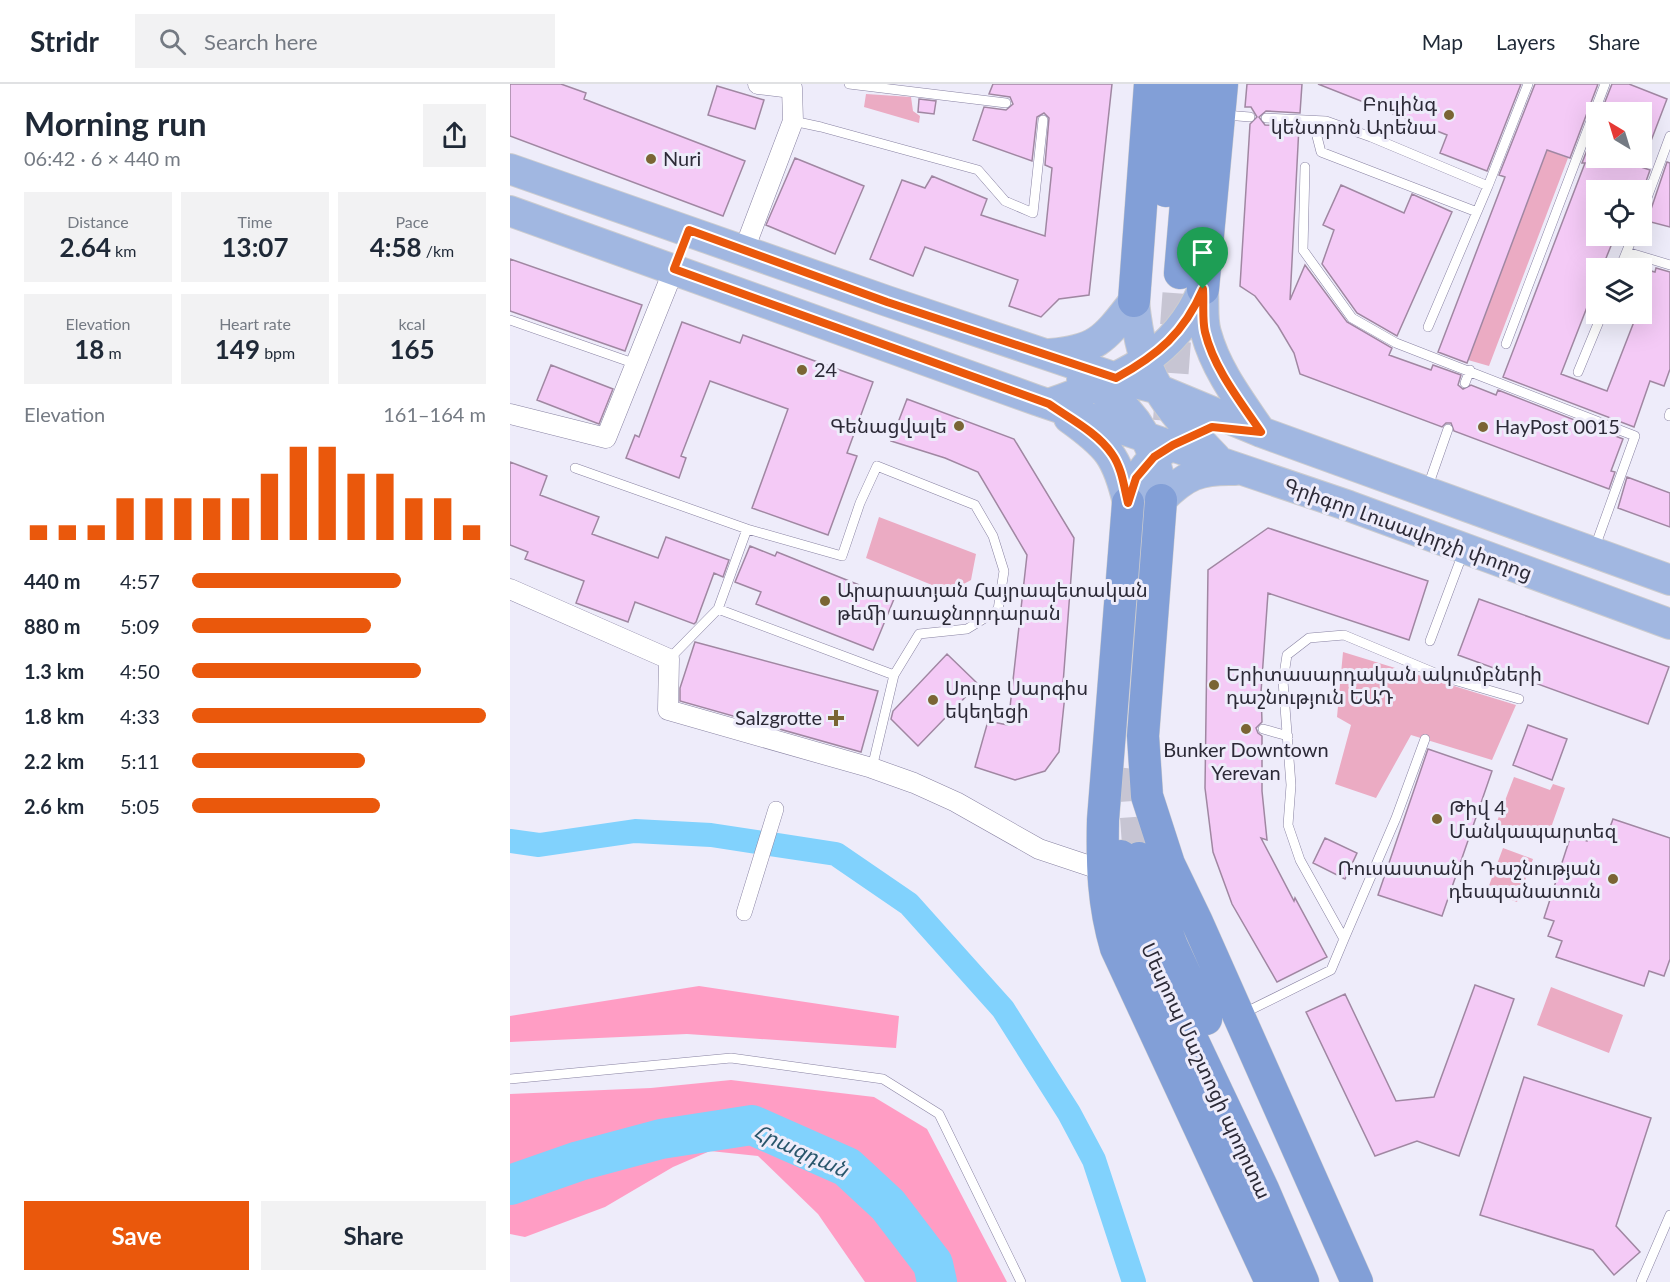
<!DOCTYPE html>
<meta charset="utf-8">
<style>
body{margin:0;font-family:Lato,"Noto Sans Armenian",sans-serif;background:#f2f2f3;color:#1f2937;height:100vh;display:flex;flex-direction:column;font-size:22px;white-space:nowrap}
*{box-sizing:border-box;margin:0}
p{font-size:20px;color:#747a83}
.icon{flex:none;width:33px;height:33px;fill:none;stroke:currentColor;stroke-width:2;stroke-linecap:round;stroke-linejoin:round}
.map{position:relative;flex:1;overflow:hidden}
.side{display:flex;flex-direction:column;background:#fff;width:510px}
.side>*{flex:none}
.needle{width:39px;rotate:322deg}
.fabs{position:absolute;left:1076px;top:18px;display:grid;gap:12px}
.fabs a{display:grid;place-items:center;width:66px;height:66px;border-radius:0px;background:#fff;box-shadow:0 6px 24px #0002;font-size:30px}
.pin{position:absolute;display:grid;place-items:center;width:51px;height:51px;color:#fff;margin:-62px -26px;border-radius:50% 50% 50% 0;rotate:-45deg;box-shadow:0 0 6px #0007}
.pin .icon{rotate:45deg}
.round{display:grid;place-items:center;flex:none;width:63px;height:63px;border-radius:0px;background:#f2f2f3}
.headline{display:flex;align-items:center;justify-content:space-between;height:102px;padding:0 24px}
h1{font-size:33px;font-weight:700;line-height:45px}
.metrics{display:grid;grid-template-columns:repeat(3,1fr);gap:9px;height:102px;padding:6px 24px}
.metrics div{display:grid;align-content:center;border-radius:0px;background:#f2f2f3;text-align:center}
.metrics b{font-size:26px;font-weight:700}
.metrics small{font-size:16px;font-weight:400}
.metrics p{font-size:16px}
.chart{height:168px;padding:12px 24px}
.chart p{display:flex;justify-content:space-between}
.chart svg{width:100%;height:108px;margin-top:6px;stroke:#ea580c;stroke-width:6}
.button{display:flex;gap:12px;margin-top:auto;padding:12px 24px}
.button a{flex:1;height:69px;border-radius:0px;background:#ea580c;color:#fff;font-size:24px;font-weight:700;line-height:69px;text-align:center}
.button a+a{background:#f2f2f3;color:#1f2937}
ul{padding:0 24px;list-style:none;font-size:20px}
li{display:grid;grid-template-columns:96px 72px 1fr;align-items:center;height:45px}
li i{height:15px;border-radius:8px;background:#ea580c}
header{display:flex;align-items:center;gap:36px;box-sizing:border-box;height:84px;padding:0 30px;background:#fff;border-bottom:2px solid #e0e1e3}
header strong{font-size:28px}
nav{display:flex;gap:33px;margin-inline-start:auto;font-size:21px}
.search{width:420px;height:54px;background:#f2f2f3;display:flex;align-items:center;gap:15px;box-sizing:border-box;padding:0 21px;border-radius:0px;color:#747a83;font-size:22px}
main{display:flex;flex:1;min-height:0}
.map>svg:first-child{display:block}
.green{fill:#ebabc3}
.forest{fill:#ff9dc4}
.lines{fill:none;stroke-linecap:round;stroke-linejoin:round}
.canal{stroke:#81d2fd;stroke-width:24}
.river{stroke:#81d2fd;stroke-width:40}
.building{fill:#f4caf6;stroke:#a087a2;stroke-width:1.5}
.trunk-tunnel{stroke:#c7c5d3;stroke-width:32;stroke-dasharray:32 16;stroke-linecap:butt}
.service-casing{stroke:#8882a2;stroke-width:10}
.pedestrian-casing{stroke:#8882a2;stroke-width:16}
.minor-casing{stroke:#8882a2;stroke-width:21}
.primary-casing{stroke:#cccccf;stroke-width:32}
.trunk-casing{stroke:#cccccf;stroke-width:33}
.service{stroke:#fff;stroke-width:9}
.pedestrian{stroke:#fff;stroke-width:15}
.minor{stroke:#fff;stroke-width:20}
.primary{stroke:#a1b7e1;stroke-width:30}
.trunk{stroke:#829fd7;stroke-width:32}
.route-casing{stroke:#fff;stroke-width:12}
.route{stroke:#ea580c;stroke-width:8}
.poi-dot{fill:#7a6534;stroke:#eeecfa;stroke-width:2}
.labels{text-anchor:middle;stroke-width:6;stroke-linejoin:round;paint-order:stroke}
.poi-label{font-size:20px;fill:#2c2a37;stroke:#eeecfa;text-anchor:start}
.street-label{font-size:20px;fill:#2c2a37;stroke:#eeecfa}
.water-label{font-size:21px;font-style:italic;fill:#29566c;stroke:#eeecfa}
</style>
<header>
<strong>Stridr</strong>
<div class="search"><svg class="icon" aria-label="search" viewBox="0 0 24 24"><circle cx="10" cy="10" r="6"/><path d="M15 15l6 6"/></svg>Search here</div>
<nav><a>Map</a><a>Layers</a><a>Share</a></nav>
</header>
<main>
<section class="side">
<div class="headline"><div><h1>Morning run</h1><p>06:42 · 6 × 440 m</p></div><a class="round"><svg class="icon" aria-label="share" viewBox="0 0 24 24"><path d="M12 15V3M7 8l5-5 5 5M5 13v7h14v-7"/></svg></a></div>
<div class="metrics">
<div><p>Distance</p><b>2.64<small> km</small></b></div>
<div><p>Time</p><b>13:07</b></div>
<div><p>Pace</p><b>4:58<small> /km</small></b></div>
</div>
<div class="metrics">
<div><p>Elevation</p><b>18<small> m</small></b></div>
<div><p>Heart rate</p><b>149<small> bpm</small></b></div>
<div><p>kcal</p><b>165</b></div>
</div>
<div class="chart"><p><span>Elevation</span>161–164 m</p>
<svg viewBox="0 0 160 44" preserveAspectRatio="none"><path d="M5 44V38M15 44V38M25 44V38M35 44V27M45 44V27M55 44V27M65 44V27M75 44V27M85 44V17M95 44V6M105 44V6M115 44V17M125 44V17M135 44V27M145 44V27M155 44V38"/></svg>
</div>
<ul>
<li><b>440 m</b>4:57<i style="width:71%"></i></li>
<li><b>880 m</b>5:09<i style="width:61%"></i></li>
<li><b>1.3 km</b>4:50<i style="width:78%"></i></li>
<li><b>1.8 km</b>4:33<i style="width:100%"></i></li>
<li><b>2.2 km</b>5:11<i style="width:59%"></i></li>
<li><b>2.6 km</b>5:05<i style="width:64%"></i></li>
</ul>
<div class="button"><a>Save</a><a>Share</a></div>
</section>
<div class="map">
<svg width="1160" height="1198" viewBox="0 0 1160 1198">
<rect width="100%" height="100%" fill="#eeecfa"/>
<path class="green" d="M 356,10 L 401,13 L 403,27 L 410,32 L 409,39 L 354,23 Z
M 1037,66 L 1058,74 L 979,282 L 958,276 Z
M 369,433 L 466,470 L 461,496 L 439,508 L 356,474 Z
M 833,568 L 1006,621 L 982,676 L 901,651 L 866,714 L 825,700 L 841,641 L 827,633 Z
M 1004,693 L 1040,706 L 1043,700 L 1055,704 L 1038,752 L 1021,746 L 1017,754 L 985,743 Z
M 993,764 L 1023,775 L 1007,818 L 977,807 Z
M 1041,903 L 1113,931 L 1099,969 L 1027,941 Z"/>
<path class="forest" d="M 189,902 L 389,932 L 386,964 L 177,950 L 0,958 L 0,932 Z
M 221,996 L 364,1013 L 417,1045 L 497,1198 L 355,1198 L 308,1130 L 248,1072 L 200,1067 L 163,1083 L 95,1123 L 15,1153 L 0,1150 L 0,1010 L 141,1004 Z"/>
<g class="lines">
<path class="canal" d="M 0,757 L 29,761 L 125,747 L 201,751 L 326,770 L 399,820 L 493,925 L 559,1029 L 584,1076 L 624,1198"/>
<path class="river" d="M 0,1101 L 69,1077 L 151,1055 L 242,1041 L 337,1083 L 378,1121 L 423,1180 L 427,1198"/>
</g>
<path class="building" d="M 0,0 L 51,0 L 76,9 L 74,15 L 235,77 L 213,132 L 0,52 Z
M 483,0 L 602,0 L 579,211 L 549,215 L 531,233 L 499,222 L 508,196 L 415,163 L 403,192 L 360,175 L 392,96 L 415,104 L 422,92 L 477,115 L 471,131 L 535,152 L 542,84 L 535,81 L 539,34 L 534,29 L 527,33 L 522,77 L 463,56 L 474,23 L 496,26 L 503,20 L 500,13 L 479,10 Z
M 737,0 L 792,0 L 790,29 L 756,27 L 749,33 L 755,41 L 789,42 L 780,216 L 795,181 L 837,238 L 882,264 L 879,271 L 921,286 L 923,281 L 951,291 L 948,301 L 953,305 L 961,301 L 986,311 L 988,306 L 1113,355 L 1101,387 L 1105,388 L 1099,405 L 944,347 L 941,339 L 936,339 L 932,343 L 790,290 L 784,269 L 768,242 L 745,212 L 730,202 L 740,40 L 747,33 L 741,23 L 735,23 Z
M 808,0 L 1011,0 L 977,87 L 930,69 L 937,51 Z
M 1025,0 L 1088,0 L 1060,74 L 1037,66 L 957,279 L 928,268 L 995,93 L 989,91 Z
M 1102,0 L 1119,0 L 1157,15 L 1131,83 L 1140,86 L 1133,106 L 1086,106 L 1086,152 L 1105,152 L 1092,184 L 1086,184 L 1086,200 L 1051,290 L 1097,307 L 1127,230 L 1131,230 L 1131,198 L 1136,199 L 1141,187 L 1145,188 L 1146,184 L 1160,188 L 1160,285 L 1154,302 L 1140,297 L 1124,343 L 993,293 L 1075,79 L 1072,79 L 1086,43 L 1086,74 L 1131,74 L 1131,28 L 1091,28 Z
M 207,2 L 254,16 L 245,45 L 198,31 Z
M 409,15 L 426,17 L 424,30 L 408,28 Z
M 285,74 L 354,102 L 325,170 L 256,141 Z
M 1157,78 L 1160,79 L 1160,143 L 1137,137 Z
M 831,101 L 894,129 L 902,110 L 942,128 L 887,252 L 847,229 L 812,180 L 824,146 L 813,141 Z
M 0,175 L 132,221 L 115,267 L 0,227 Z
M 172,238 L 230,259 L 233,251 L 363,298 L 337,369 L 347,372 L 318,451 L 242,424 L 278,325 L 200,297 L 171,372 L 176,374 L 169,394 L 116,374 L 125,351 L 129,353 Z
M 41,281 L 103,305 L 89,340 L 27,316 Z
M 397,315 L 504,355 L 564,454 L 553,600 L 556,601 L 549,668 L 535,687 L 505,696 L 465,683 L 478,637 L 498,641 L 517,471 L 468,388 L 435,374 L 381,357 Z
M 0,378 L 37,392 L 30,411 L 89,433 L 82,450 L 148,474 L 156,453 L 219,476 L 213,493 L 204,489 L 186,538 L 184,540 L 125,518 L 118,538 L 66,519 L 74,497 L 15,475 L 18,468 L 0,461 Z
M 1117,393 L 1160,409 L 1160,443 L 1108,424 Z
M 758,444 L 918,497 L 899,556 L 758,509 L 751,608 L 752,638 L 746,644 L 748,649 L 752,652 L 752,707 L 757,756 L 751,754 L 784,817 L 785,814 L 817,873 L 767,898 L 722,820 L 703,768 L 695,704 L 698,486 Z
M 240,462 L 265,472 L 267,468 L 384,515 L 363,566 L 246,520 L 251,508 L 225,498 Z
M 969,515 L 1159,583 L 1138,640 L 948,571 Z
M 185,558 L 368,607 L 351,668 L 170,617 L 170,604 Z
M 437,570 L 468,600 L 408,662 L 381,635 L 383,627 Z
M 1018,641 L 1057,655 L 1042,696 L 1003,681 Z
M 918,665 L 982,687 L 932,832 L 868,811 Z
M 1103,735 L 1160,754 L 1160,875 L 1154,892 L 1139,887 L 1134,902 L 1046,873 L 1052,857 L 1038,852 L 1044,837 L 1034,834 L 1061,751 L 1077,757 L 1082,741 L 1099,746 Z
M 815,754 L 847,769 L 835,795 L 803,779 Z
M 965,901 L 1004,915 L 949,1072 L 907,1057 L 865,1072 L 796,928 L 835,910 L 886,1017 L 924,1013 Z
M 1014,993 L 1141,1034 L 1106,1142 L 1130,1168 L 1104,1191 L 1083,1166 L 970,1131 Z"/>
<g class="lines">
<path class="trunk-tunnel" d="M 659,337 L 670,189
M 626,685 L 624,706 L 629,774"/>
<defs>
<path id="service" d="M 339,0 L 496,19
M 715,31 L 740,33
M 756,34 L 816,37 L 861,53 L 978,102 L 1018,0
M 283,37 L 311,43 L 468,86 L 495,117 L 523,129 L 533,36
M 803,37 L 811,68 L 967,128
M 795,83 L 793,166 L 842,234 L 886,259 L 1125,352 L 1085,463
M 1131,130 L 1160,52
M 1117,168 L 1160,181
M 164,183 L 177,151
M 1110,184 L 1123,152
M 0,236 L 126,280
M 918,243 L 978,102
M 996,260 L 1095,0
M 1068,288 L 1092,230
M 955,299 L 960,286
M 1159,332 L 1160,329
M 65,384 L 237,445 L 332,472 L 350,419 L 367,382 L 465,421 L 483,452 L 494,487 L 488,526 L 457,545 L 409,550 L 384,591 L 362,684
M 917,405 L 938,345
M 208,525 L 384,591
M 920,557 L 953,469
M 159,575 L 208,525 L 237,445
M 753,645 L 778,652
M 834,855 L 886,734 L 915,655
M 734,929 L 821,886 L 834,855 L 790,776 L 778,741 L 781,701 L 773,597 L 777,571 L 799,554 L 834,551 L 937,594 L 1009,615
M 0,995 L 221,974 L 373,995 L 429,1030 L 511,1198
M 1131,1198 L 1160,1131"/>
<path id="pedestrian" d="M 234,829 L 266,725"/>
<path id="minor" d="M 234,166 L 283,37 L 282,4 L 248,0
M 0,330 L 96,354 L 164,185
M 0,505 L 159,575 L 158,626 L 362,684 L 404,699 L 446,718 L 529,765 L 592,786"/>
<path id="primary" d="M 0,85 L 377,217 L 606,294 L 645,304 L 751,348 L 1160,496
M 0,127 L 526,316 L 839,422 L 1160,540
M 693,207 C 694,220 692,236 696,249 C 706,286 730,317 751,348
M 624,217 C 632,296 653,319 706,374
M 540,270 C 588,266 595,254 624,217
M 572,295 C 583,303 597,308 607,317 C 636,342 650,379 651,416
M 539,320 C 606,295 663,276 693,205
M 559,334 C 598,362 607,372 618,419
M 651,416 C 675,391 690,385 725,386
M 618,419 C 625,395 635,378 657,364"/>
<path id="trunk" d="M 656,107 L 662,0
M 670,189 L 686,0
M 693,205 L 712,0
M 624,217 L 640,0
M 651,416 L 633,652 L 637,712 L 659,780 L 687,838 L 847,1198
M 618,419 L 593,736 C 592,781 593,821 606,864 L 761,1198
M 611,772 L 619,817 L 628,841 L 753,1105 L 793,1198
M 629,774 L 662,862 L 696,935"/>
</defs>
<use href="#service" class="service-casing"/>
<use href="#pedestrian" class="pedestrian-casing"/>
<use href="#minor" class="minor-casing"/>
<use href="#primary" class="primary-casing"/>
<use href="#trunk" class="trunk-casing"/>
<use href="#service" class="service"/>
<use href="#pedestrian" class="pedestrian"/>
<use href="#minor" class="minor"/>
<use href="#primary" class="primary"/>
<use href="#trunk" class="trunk"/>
</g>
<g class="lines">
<defs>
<path id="route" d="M 179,146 L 377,218 L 606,294 C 648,271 674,249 693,205 C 694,219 692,235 695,248 C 704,285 730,317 751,348 L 702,343 L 663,361 L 644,373 L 626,394 L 618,419 C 614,403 612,384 602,370 C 588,349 559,334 539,320 L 164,185 Z"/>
</defs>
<use href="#route" class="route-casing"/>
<use href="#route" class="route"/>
</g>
<g class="poi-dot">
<circle cx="939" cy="31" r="6"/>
<circle cx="141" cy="75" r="6"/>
<circle cx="292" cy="286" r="6"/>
<circle cx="449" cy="342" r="6"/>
<circle cx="973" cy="343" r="6"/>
<circle cx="315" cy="517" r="6"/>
<circle cx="704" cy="601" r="6"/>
<circle cx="423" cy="616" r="6"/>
<path d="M323 625h6v6h6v6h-6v6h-6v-6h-6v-6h6z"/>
<circle cx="736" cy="645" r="6"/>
<circle cx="927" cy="735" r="6"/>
<circle cx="1103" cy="795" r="6"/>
</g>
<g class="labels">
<g class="poi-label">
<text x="927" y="27" text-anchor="end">Բուլինգ<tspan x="927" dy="23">կենտրոն Արենա</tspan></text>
<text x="153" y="82">Nuri</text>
<text x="304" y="293">24</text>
<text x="437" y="349" text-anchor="end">Գենացվալե</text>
<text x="985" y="350">HayPost 0015</text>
<text x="327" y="513">Արարատյան Հայրապետական<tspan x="327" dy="23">թեմի առաջնորդարան</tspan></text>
<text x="716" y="597">Երիտասարդական ակումբների<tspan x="716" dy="23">դաշնություն ԵԱԴ</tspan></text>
<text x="435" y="611">Սուրբ Սարգիս<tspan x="435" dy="23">եկեղեցի</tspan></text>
<text x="312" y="641" text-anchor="end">Salzgrotte</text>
<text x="736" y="673" text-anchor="middle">Bunker Downtown<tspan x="736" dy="23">Yerevan</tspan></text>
<text x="939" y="731">Թիվ 4<tspan x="939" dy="23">Մանկապարտեզ</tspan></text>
<text x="1091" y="791" text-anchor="end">Ռուսաստանի Դաշնության<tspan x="1091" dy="23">դեսպանատուն</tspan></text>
</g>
<g class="street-label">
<text transform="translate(898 445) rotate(20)" y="7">Գրիգոր Լուսավորչի փողոց</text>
<text transform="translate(696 987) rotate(65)" y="7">Մեսրոպ Մաշտոցի պողոտա</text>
</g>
<g class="water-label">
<text transform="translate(291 1067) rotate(24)" y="7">Հրազդան</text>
</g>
</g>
</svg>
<div class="fabs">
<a><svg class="needle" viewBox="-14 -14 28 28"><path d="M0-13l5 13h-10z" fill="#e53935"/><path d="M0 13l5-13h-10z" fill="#747a83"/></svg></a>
<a><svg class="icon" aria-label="locate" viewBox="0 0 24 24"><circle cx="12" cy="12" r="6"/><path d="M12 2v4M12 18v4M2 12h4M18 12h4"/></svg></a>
<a><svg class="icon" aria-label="layers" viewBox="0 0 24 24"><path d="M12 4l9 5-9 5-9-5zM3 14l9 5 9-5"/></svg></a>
</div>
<div class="pin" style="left:693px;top:205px;background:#1e9e55"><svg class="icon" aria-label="arrive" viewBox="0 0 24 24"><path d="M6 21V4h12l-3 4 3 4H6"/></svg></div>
</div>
</main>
